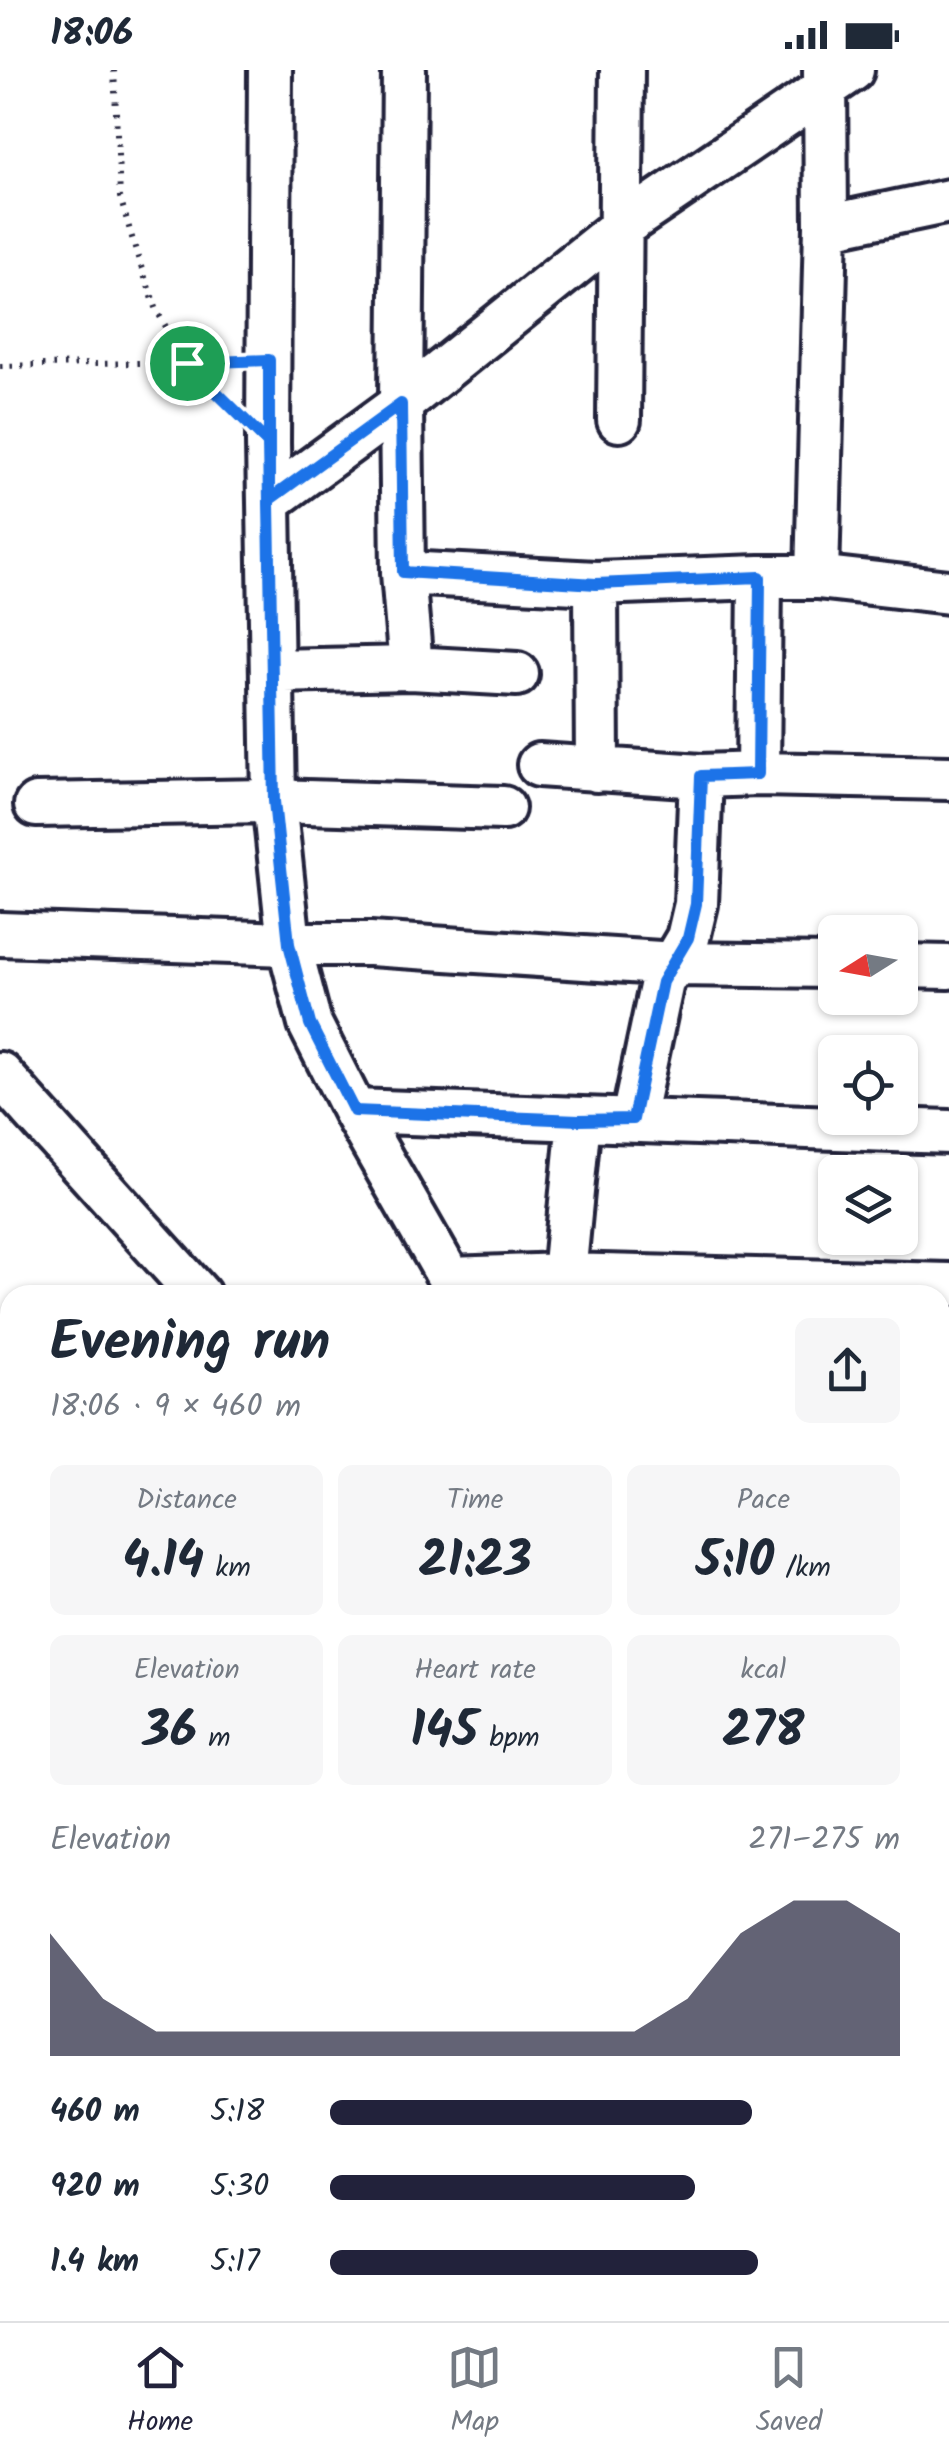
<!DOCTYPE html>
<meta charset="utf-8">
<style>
body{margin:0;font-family:Kalam,sans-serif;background:#f6f6f7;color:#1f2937;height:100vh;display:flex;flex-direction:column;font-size:38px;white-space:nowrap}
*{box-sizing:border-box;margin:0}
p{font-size:32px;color:#747a83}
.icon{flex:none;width:55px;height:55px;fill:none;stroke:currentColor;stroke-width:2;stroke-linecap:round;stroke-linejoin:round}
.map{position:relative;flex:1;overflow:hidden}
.side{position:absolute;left:0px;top:1215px;width:950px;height:1038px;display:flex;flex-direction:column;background:#fff;border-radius:30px 30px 0 0;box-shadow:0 2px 8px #0004}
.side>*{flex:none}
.needle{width:65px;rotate:259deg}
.buttons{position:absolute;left:818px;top:845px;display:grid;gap:20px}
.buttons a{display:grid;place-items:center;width:100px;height:100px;border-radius:15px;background:#fff;box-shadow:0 2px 8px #0004;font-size:50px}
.pin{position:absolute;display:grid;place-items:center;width:85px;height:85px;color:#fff;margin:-42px;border:5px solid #fff;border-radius:50%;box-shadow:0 2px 10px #0007}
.round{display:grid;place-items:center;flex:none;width:105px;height:105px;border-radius:15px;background:#f6f6f7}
.head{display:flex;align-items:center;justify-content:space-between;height:170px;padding:0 50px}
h1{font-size:55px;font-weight:800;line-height:75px}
.figures{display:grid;grid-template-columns:repeat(3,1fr);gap:15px;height:170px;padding:10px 50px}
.figures div{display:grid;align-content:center;border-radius:15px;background:#f6f6f7;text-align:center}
.figures b{font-size:50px;font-weight:800}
.figures small{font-size:28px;font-weight:400}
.figures p{font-size:28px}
.chart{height:280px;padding:20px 50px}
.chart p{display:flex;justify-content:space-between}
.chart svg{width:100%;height:180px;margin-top:10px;fill:#22223b;opacity:.7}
ul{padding:0 50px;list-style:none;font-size:32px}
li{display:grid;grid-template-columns:160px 120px 1fr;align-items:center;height:75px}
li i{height:25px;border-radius:12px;background:#22223b}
.status{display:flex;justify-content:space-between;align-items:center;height:70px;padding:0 50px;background:#fff;direction:ltr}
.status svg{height:28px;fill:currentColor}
.menu{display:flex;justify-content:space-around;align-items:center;height:140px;border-top:2px solid #e0e1e3;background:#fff;font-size:28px;color:#747a83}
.menu a{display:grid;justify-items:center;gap:5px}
.menu .current{color:#22223b}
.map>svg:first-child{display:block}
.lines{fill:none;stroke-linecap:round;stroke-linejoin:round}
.street-casing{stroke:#22223b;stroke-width:50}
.secondary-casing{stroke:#22223b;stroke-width:62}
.path{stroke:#22223b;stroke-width:6;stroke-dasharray:2.5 8;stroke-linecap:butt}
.street{stroke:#fff;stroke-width:42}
.secondary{stroke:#fff;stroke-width:55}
.route-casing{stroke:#fff;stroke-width:20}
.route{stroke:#1a73e8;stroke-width:12}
</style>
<div class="status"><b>18:06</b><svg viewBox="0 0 49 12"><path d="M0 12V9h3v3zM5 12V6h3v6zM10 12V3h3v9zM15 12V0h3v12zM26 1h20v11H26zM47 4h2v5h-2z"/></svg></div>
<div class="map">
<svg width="949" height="2251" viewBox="0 0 949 2251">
<rect width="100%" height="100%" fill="#fff"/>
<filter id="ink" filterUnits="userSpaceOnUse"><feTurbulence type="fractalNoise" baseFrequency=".01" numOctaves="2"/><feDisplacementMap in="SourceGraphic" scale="20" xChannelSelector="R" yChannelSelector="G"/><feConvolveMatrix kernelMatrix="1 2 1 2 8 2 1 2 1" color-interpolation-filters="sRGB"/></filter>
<g filter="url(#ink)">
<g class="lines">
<defs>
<path id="street" d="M 270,0 L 268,373 L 274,731 L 289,874 L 310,954 L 354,1041 L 459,1225
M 404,0 L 401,334 L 403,503 L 411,598
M 825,0 L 826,157 L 817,507 L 949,522
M 826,157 L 949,131
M 619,350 L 622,0
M 269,431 L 401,334 L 621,157 L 852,0
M 403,503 L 596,513 L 760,507 L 817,507
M 596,513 L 597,700
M 273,601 L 411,598 L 517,604
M 539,695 L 701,706 L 758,704 L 949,708
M 758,704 L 760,507
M 36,735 L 274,731 L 503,738
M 0,864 L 289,874 L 370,874 L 675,894 L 835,896
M 900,896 L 949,897
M 0,1004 L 199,1225
M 354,1041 L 949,1062
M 633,1049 L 662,912 L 688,868 L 696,834 L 701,706
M 564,1205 L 579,1049
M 449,1209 L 564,1205 L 949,1215
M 0,1309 L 10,1303
M 940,1353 L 949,1353
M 940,1417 L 949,1425
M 940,1496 L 949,1486
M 0,1552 L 10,1543
M 0,1689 L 10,1698
M 0,1845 L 10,1836
M 699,2242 L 706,2251
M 72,2251 C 87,2247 108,2242 122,2251"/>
<path id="secondary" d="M 940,1854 L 949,1844
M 588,2251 L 596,2242"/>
</defs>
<use href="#street" class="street-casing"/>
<use href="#secondary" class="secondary-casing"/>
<path class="path" d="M 114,0 L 120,127 L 139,191 L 158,243 L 187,293 L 228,334
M 0,296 L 229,291"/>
<use href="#street" class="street"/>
<use href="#secondary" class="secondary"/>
</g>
</g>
<g class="lines" filter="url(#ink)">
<defs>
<path id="route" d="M 187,293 L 268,373 L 274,731 L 289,874 L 310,954 L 354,1041 L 579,1050 L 633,1049 L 662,912 L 688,868 L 696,834 L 701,706 L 758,704 L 760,507 L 596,514 L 403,502 L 401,334 L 269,430 L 269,290 L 187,293"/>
</defs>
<use href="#route" class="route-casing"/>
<use href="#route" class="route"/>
</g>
</svg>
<div class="buttons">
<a><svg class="needle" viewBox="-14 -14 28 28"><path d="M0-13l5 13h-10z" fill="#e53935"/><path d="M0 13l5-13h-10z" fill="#747a83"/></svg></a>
<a><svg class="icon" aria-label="locate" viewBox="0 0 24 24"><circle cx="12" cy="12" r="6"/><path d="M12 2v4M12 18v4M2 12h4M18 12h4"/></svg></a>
<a><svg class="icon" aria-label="layers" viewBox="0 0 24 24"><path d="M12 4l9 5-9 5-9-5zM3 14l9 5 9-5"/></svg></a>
</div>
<div class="pin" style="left:187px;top:293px;background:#1e9e55"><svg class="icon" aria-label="arrive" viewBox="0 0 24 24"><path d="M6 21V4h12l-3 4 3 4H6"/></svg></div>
<section class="side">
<div class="head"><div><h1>Evening run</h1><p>18:06 · 9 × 460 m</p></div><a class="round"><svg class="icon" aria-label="share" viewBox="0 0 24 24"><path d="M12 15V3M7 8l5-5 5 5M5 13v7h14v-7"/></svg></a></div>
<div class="figures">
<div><p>Distance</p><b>4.14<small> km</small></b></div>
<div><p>Time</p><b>21:23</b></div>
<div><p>Pace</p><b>5:10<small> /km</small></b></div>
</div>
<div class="figures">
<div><p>Elevation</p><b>36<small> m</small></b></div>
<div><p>Heart rate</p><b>145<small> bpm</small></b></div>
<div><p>kcal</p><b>278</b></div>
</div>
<div class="chart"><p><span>Elevation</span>271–275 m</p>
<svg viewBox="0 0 160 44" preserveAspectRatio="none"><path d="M0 44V14L10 30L20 38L30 38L40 38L50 38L60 38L70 38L80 38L90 38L100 38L110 38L120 30L130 14L140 6L150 6L160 14V44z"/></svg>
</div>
<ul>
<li><b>460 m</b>5:18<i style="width:74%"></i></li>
<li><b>920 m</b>5:30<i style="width:64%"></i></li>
<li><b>1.4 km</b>5:17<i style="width:75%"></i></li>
</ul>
</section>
</div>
<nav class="menu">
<a class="current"><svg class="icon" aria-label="home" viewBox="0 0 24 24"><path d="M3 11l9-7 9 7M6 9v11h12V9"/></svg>Home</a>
<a><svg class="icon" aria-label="map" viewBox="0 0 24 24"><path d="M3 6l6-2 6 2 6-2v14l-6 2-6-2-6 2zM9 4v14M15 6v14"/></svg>Map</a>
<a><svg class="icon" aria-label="saved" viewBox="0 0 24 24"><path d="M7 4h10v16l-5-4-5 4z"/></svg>Saved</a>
</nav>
